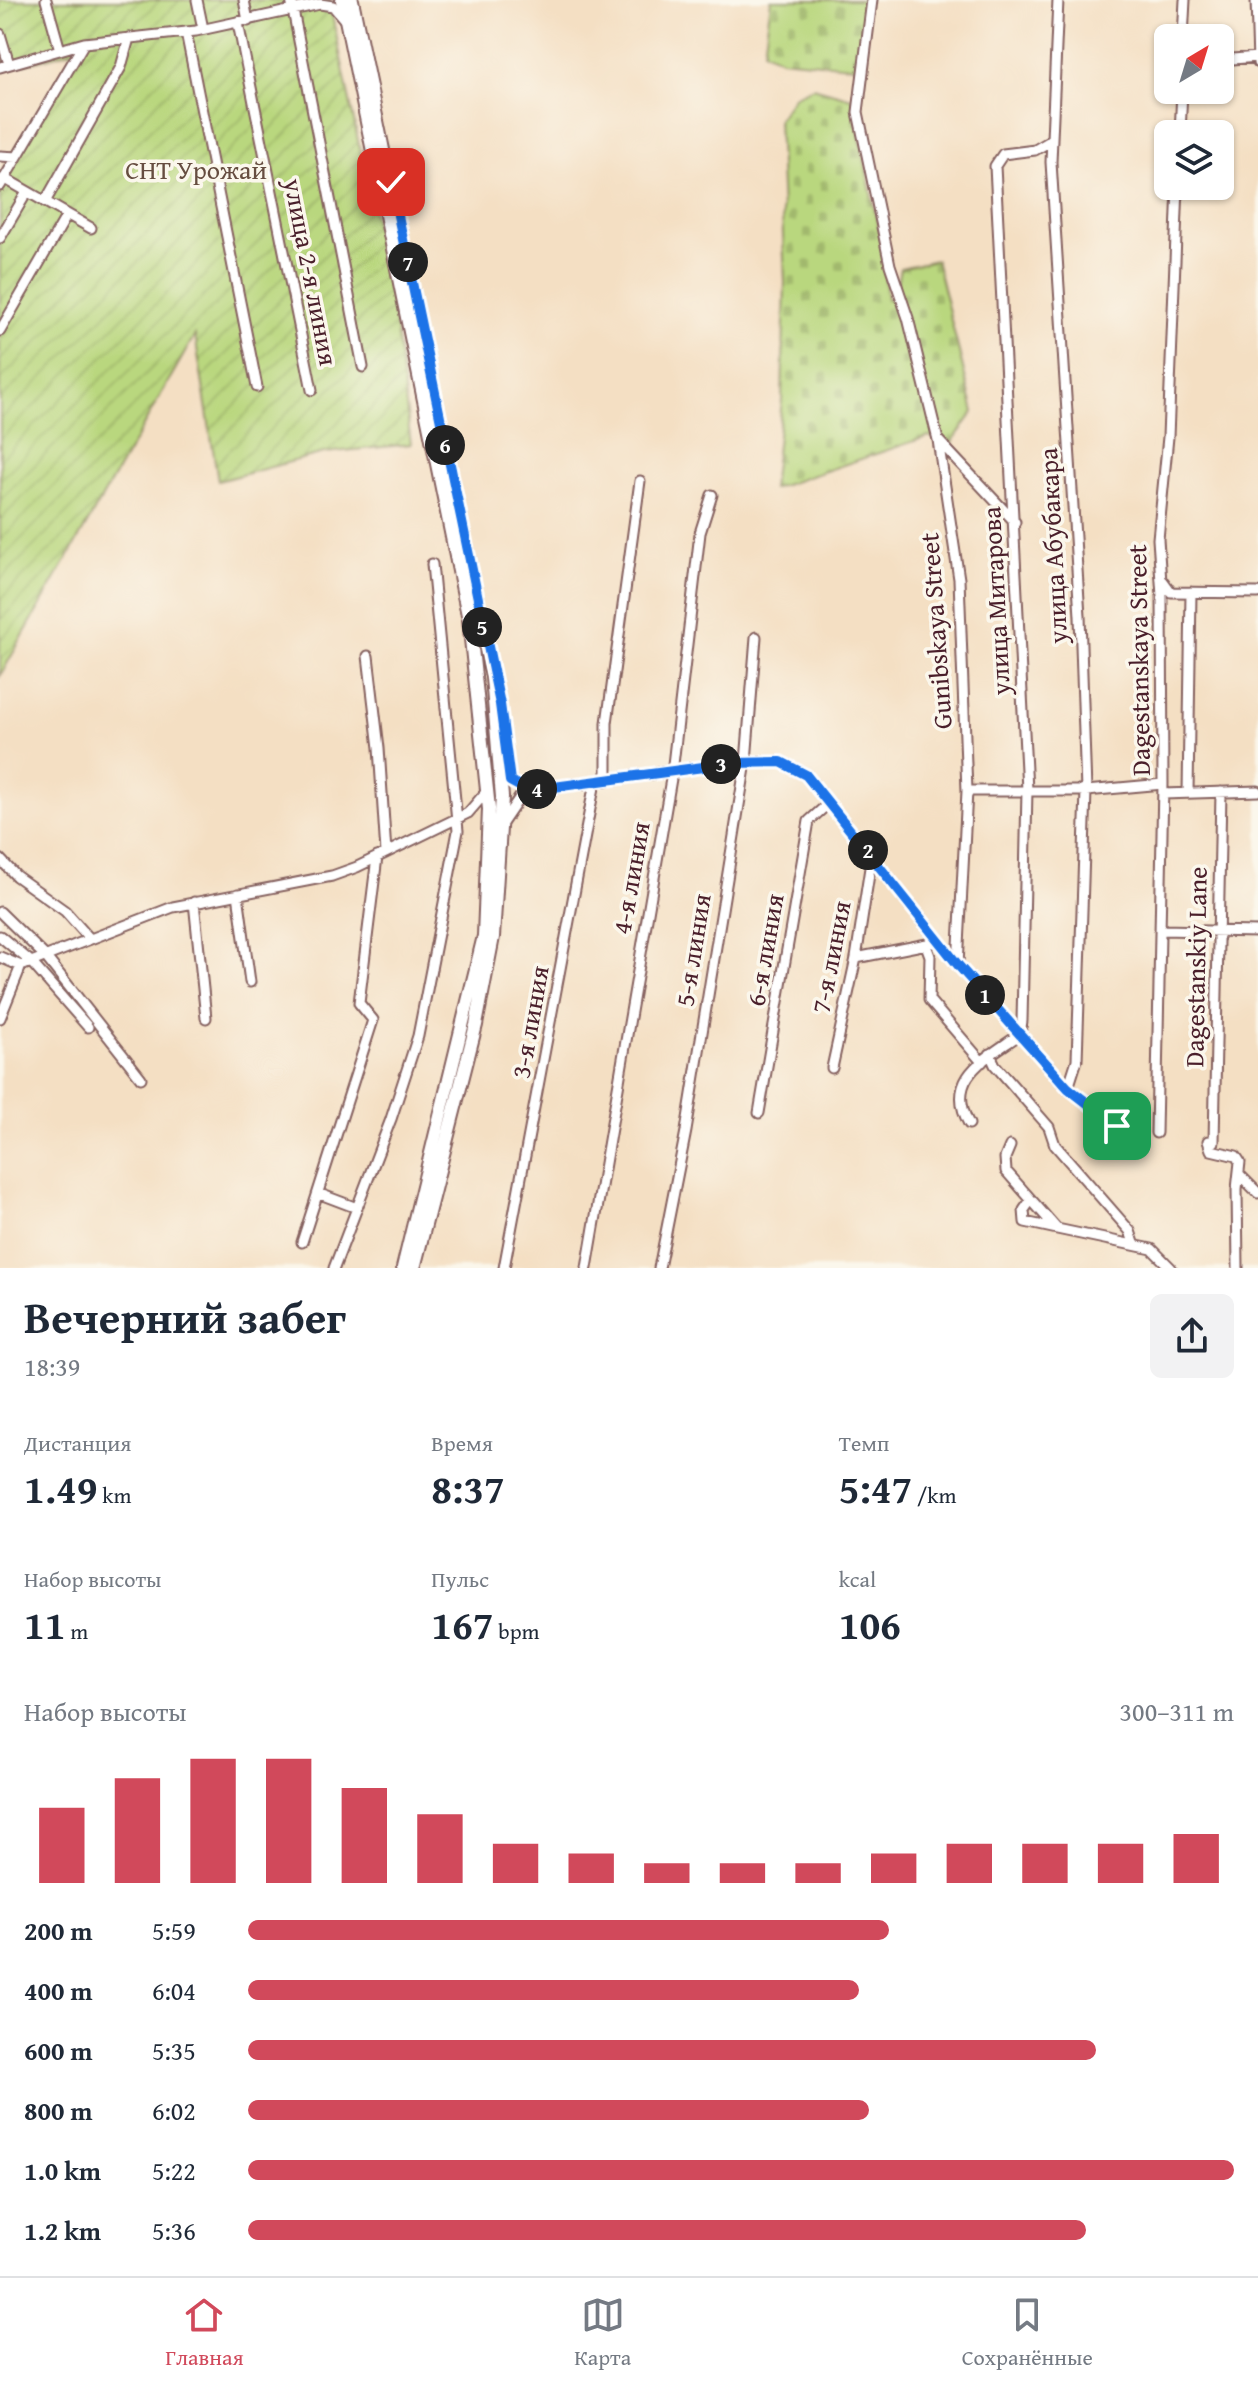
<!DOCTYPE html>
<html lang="ru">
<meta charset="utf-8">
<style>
body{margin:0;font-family:"Gentium Book Plus",serif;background:#f2f2f3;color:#1f2937;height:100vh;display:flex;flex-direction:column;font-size:30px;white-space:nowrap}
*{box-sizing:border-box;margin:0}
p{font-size:26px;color:#747a83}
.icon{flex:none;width:44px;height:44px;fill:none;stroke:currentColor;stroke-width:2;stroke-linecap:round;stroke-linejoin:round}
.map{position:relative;height:1268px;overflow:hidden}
.side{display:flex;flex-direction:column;background:#fff;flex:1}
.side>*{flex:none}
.needle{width:52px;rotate:38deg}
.fabs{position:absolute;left:1154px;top:24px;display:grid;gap:16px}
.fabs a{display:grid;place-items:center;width:80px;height:80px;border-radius:12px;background:#fff;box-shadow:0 2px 6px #0004;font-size:40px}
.pin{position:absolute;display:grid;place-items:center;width:68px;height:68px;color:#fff;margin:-34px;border-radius:16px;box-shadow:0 4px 12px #0006}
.km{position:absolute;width:40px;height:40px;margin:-20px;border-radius:50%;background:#222;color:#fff;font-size:22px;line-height:40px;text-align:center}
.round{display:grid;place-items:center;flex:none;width:84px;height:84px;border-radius:12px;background:#f2f2f3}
.head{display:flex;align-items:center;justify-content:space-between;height:136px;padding:0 24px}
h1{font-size:44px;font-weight:700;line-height:60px}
.figures{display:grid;grid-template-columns:repeat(3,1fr);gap:12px;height:136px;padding:8px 24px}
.figures div{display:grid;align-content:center}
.figures b{font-size:40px;font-weight:700}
.figures small{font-size:22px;font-weight:400}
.figures p{font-size:22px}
.chart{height:224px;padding:16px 24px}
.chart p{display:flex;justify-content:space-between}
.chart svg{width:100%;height:144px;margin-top:8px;stroke:#d1495b;stroke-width:6}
ul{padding:0 24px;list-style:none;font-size:26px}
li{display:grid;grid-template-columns:128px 96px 1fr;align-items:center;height:60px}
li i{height:20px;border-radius:10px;background:#d1495b}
.menu{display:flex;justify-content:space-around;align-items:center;height:112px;border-top:2px solid #e0e1e3;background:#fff;font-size:22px;color:#747a83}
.menu a{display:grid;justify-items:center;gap:4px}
.menu .on{color:#d1495b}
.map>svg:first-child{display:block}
.cemetery{fill:url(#cemetery-stones);stroke:#827b54;stroke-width:2}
.garden{fill:url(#garden-furrows);stroke:#827b54;stroke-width:2}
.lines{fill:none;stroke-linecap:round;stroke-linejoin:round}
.minor-casing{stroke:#866260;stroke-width:13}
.major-casing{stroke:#866260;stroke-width:16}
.minor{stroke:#fff;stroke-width:9}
.major{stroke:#fff;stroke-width:12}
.route-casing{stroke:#fff;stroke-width:16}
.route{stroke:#1a73e8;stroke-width:10}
.labels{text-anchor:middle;stroke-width:7;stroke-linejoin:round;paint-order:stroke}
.park-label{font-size:26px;fill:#664d40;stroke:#fbf7ec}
.street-label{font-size:26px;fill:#4a1f2b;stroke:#fbf7ec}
</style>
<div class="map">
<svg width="1258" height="1268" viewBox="0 0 1258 1268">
<defs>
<pattern id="cemetery-stones" width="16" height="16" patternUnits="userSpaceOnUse" patternTransform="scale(2)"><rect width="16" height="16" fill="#b9d77e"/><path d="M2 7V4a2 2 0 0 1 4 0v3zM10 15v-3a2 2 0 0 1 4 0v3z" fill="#a1b86d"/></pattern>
<pattern id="garden-furrows" width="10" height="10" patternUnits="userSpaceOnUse" patternTransform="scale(2)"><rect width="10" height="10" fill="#b9d77e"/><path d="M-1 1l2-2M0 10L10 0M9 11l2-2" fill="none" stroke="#a1b86d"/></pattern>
</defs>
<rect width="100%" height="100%" fill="#fbf7ec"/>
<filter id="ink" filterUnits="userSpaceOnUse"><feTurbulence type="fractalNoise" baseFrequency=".0125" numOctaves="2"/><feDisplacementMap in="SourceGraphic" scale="16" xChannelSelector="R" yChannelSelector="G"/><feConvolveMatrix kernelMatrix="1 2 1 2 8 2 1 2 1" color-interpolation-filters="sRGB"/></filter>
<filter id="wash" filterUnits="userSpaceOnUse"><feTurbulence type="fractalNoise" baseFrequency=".006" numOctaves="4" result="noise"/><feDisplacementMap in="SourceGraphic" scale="32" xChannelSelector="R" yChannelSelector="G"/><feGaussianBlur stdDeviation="1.8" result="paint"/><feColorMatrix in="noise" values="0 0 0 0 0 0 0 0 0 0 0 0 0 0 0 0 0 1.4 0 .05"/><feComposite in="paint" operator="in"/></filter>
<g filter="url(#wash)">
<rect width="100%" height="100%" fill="#f4dfc3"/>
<path class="cemetery" d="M 771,0 L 867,0 L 859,67 L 781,59 L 764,51 Z
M 813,87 L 852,98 L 882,247 L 887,299 L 894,298 L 900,268 L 936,260 L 974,412 L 950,445 L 929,436 L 772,489 L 782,400 L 785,282 L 778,119 L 795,95 Z"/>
<path class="garden" d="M 0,0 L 329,0 L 394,315 L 411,444 L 324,453 L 218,481 L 195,335 L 0,676 L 0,175 L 73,54 L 71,51 L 0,71 Z"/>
</g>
<g filter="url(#ink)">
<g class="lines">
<defs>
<path id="minor" d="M 46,0 L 60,50
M 197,0 L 203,29
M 244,0 L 248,21
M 291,0 L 363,367
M 872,0 L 858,112 L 890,265 L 908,318 L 938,440 L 959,579 L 967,791 L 958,965
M 1058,0 L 1051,162 L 1080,616 L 1086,791 L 1077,1060 L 1068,1088
M 1256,0 L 1258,63
M 238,23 L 312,390
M 186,32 L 257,387
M 0,34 L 9,64
M 1183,38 L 1185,0
M 1220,60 L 1258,57
M 0,67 L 84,43 L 196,31 L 320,4 L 333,6 L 344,19
M 1180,134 L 1182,90
M 0,156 L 17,157
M 4,178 L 91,228
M 0,186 L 84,43
M 45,202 L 121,67 L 129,38
M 0,238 L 27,192
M 0,331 L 67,215
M 938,440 L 1015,522
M 1163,581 L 1171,592 L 1258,593
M 368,656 L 379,748 L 386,853
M 498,696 L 507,772 C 513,788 524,788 539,789 L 733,763 L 781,762 L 806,775 L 958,965 L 1068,1088 L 1117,1126
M 607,781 L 607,723 L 640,481
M 967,791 L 1086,791 L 1163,784
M 1188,793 L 1191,592
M 1163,794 L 1258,791
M 503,822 L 520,797 L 537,790
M 0,859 L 16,876 L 65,911 L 90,939
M 238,894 L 250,982
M 194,902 L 206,1018
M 0,912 L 45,956 L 141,1078
M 1162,930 L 1258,932
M 0,936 L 31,962 L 88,1027
M 926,945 L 930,956 L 929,1000 L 982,1062
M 0,957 L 21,966
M 856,958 L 932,943
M 0,1018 L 21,966 L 173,907 L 332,876 L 357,867 L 468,813 L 487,791
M 990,1054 L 995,1065 L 1049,1127 L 1055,1145 L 1130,1231 L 1134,1243
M 832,1068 L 856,958 L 872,855
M 759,1113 L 809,821 L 829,803
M 969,1124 C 944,1077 986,1059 1020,1034 L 1022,1021 L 1027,790 L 995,166 L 1003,154 L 1035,150 L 1052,140
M 1156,1133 L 1163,784 L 1162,596 L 1158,539 L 1168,437 L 1178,186
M 1208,1141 L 1211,1150 L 1236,1156 L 1240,1162 L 1237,1189 L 1238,1268
M 1214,1142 L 1221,792
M 1010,1146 L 1005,1158 L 1006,1171 L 1057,1229 L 1152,1249 L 1171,1268
M 1240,1175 L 1258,1193
M 320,1194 L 357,1208
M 1031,1200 L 1024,1210 L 1025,1222 L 1057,1229
M 302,1242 L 373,1020 L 359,1003 L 377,857
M 334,1268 L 391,1119 L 418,1036 L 458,831 L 432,564
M 504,1268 L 595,782
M 587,1268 L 672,773 L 700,533 L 712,495
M 659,1268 L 686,1131 L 746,762 L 756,637"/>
<path id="major" d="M 342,0 L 469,620 L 489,809 L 484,936 L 403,1268
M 352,0 L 492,677 L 502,797 L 493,937 L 476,1025 L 414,1268"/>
</defs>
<use href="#minor" class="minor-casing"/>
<use href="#major" class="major-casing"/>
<use href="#minor" class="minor"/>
<use href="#major" class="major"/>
</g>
</g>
<g class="lines" filter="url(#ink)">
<defs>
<path id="route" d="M 391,182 L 500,704 L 510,781 L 521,787 L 539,789 L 733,763 L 781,762 L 806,775 L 958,965 L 1068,1088 L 1117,1126"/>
</defs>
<use href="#route" class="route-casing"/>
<use href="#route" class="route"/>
</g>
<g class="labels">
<g class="park-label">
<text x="196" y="179">СНТ Урожай</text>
</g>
<g class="street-label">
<text transform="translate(311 272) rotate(79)" y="9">улица 2-я линия</text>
<text transform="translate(1053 546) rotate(-93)" y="9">улица Абубакара</text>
<text transform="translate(996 601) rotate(-93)" y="9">улица Митарова</text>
<text transform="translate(936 631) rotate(-94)" y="9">Gunibskaya Street</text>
<text transform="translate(1139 660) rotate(-91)" y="9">Dagestanskaya Street</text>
<text transform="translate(631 878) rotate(-80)" y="9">4-я линия</text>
<text transform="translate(693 950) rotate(-81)" y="9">5-я линия</text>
<text transform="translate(765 950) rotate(-80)" y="9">6-я линия</text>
<text transform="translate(831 957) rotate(-79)" y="9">7-я линия</text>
<text transform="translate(1196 967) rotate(-89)" y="9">Dagestanskiy Lane</text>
<text transform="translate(530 1022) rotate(-80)" y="9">3-я линия</text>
</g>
</g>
</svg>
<div class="fabs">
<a><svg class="needle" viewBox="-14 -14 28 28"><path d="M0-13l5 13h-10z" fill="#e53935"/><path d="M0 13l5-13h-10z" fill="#747a83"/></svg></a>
<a><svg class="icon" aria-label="layers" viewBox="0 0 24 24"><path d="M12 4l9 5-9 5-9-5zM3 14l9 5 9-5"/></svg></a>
</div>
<div class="pin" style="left:1117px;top:1126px;background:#1e9e55"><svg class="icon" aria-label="arrive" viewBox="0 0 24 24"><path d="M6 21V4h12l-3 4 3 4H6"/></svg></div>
<div class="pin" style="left:391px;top:182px;background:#d93025"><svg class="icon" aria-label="check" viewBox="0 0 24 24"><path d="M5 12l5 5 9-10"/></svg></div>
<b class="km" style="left:985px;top:995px">1</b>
<b class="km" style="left:868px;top:850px">2</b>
<b class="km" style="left:721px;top:764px">3</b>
<b class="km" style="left:537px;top:789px">4</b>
<b class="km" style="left:482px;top:627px">5</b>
<b class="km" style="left:445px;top:445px">6</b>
<b class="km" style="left:408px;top:262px">7</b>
</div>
<section class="side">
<div class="head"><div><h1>Вечерний забег</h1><p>18:39</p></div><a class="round"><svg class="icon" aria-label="share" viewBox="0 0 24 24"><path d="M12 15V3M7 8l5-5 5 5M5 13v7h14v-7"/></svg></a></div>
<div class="figures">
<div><p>Дистанция</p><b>1.49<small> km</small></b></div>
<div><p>Время</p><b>8:37</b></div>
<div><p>Темп</p><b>5:47<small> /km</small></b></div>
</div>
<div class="figures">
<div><p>Набор высоты</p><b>11<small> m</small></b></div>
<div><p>Пульс</p><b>167<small> bpm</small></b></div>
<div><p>kcal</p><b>106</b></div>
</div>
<div class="chart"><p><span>Набор высоты</span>300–311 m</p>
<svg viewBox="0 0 160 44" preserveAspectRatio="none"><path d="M5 44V21M15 44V12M25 44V6M35 44V6M45 44V15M55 44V23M65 44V32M75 44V35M85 44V38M95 44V38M105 44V38M115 44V35M125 44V32M135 44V32M145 44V32M155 44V29"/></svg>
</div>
<ul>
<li><b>200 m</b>5:59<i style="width:65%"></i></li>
<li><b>400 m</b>6:04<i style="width:62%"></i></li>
<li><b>600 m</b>5:35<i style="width:86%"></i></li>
<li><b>800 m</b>6:02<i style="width:63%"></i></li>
<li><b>1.0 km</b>5:22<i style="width:100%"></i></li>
<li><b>1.2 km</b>5:36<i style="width:85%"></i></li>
</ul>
</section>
<nav class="menu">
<a class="on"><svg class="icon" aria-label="home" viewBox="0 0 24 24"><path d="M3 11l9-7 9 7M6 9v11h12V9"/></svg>Главная</a>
<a><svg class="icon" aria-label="map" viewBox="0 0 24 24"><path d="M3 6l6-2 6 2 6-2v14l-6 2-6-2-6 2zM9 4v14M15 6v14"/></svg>Карта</a>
<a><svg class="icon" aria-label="saved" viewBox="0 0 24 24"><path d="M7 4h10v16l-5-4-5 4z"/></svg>Сохранённые</a>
</nav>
